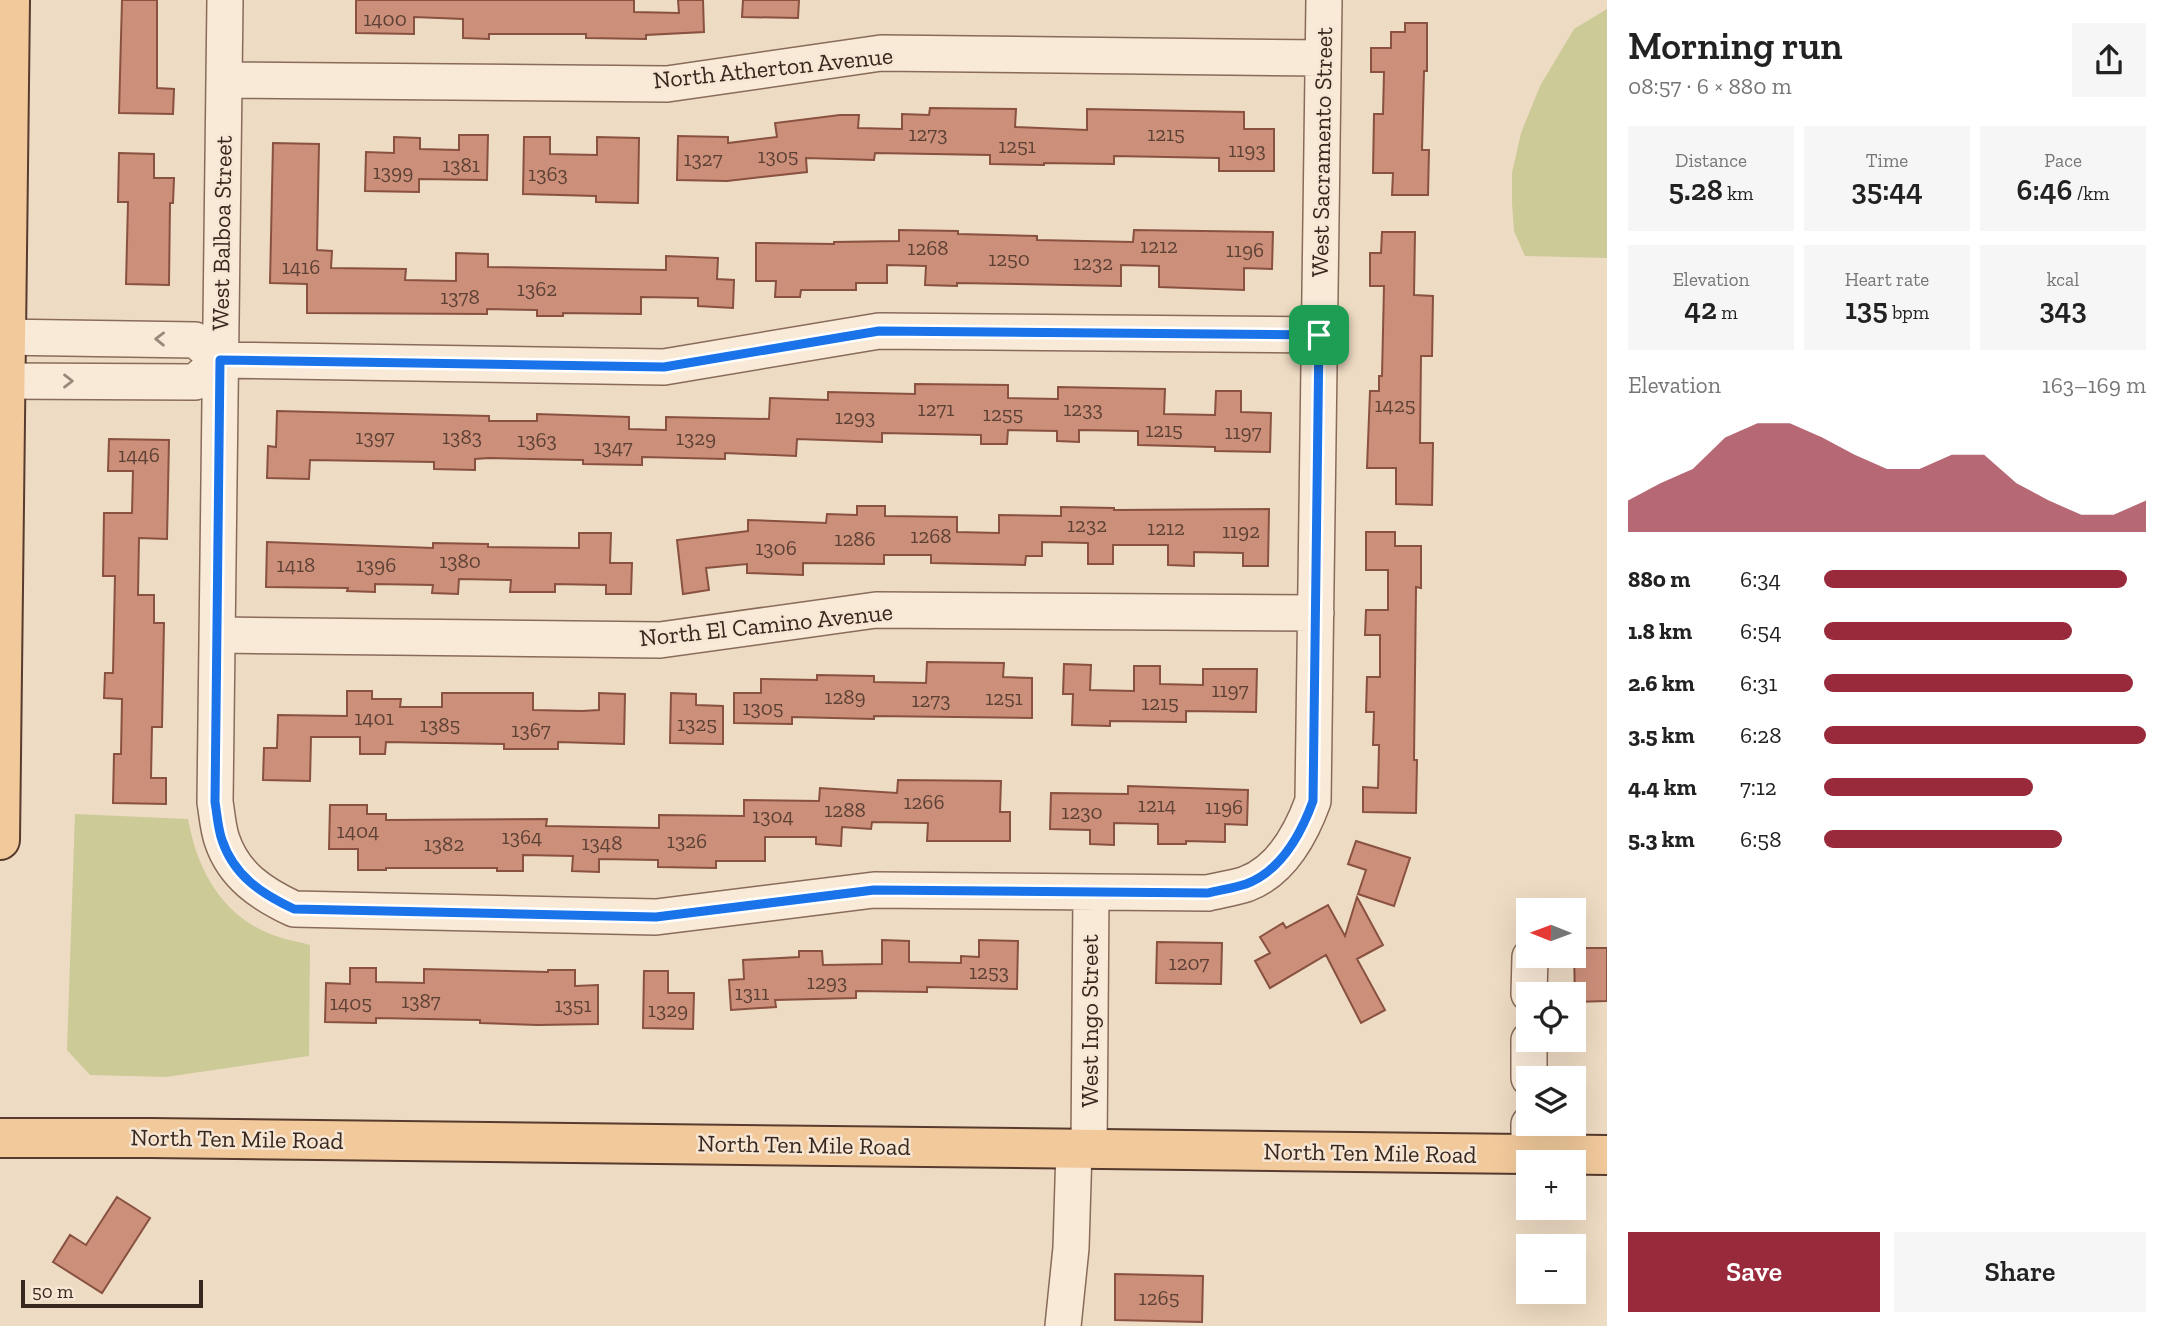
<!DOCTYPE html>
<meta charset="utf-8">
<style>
body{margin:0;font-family:"Zilla Slab",serif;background:#f6f6f6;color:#222;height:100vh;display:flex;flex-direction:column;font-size:26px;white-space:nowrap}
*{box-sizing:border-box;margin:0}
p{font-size:23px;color:#767676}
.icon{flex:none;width:38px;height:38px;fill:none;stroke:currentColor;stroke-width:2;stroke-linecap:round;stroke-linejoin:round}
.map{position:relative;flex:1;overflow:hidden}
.sheet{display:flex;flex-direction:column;background:#fff;width:560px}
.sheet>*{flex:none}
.needle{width:46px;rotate:271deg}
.fabs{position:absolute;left:1516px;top:898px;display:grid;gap:14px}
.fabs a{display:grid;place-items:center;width:70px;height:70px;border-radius:0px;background:#fff;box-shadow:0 7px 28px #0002;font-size:35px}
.scale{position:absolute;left:21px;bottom:18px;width:182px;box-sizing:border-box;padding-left:7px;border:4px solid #38271e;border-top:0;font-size:19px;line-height:24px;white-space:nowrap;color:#38271e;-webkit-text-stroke:5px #f6e6d3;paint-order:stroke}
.pin{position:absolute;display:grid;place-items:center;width:60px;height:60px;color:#fff;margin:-30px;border-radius:14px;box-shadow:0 4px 10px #0006}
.round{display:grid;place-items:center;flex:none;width:74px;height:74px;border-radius:0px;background:#f6f6f6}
.headline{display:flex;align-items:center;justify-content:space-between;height:119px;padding:0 21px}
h1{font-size:38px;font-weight:600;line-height:52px}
.stats{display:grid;grid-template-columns:repeat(3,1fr);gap:10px;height:119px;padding:7px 21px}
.stats div{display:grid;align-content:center;border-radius:0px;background:#f6f6f6;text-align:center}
.stats b{font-size:30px;font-weight:600}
.stats small{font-size:19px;font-weight:400}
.stats p{font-size:19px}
.chart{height:196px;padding:14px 21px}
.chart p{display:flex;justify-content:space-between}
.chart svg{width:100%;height:126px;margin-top:7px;fill:#982a3c;opacity:.7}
.action{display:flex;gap:14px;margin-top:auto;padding:14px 21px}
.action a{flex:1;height:80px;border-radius:0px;background:#982a3c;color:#fff;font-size:28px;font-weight:600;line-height:80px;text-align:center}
.action a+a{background:#f6f6f6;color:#222}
ul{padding:0 21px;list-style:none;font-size:23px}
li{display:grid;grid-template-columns:112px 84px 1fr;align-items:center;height:52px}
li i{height:18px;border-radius:9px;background:#982a3c}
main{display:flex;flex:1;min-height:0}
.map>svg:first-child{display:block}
.green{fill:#ccca97}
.building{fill:#cc8f79;stroke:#885140;stroke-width:2}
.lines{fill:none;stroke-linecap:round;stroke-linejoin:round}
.minor-casing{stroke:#896b5a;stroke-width:38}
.major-casing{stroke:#563b2e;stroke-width:42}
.minor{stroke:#f9e9d7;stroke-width:35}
.major{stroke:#f1c99b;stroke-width:38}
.oneway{stroke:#98887a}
.route-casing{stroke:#fff;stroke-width:14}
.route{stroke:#1a73e8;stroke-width:9}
.labels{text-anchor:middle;stroke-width:5;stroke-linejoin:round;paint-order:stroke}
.number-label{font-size:21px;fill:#5d4135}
.street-label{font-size:24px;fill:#38271e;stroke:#f6e6d3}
</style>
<main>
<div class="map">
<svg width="1607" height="1326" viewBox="0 0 1607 1326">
<rect width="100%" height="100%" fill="#eedbc3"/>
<path class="green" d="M 1607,9 L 1607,258 L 1525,256 L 1514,231 L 1512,203 L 1512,173 L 1521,133 L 1540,86 L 1574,29 Z
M 75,814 L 188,819 C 197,868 220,913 268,933 C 281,939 296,941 310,945 L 309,1056 L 166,1077 L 90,1075 L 67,1050 Z"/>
<path class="building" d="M 122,0 L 157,0 L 157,88 L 174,89 L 173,114 L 119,113 Z
M 356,0 L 634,0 L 634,12 L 679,13 L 678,0 L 703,0 L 704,32 L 646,35 L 646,39 L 586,38 L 586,34 L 489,34 L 489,39 L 463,38 L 463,19 L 414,17 L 414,34 L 356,33 Z
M 743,0 L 799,0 L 798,18 L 742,17 Z
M 1405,23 L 1427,23 L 1427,71 L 1424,71 L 1422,150 L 1429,150 L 1428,195 L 1392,195 L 1393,173 L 1373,173 L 1374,114 L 1383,114 L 1384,72 L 1371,72 L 1371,48 L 1391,48 L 1391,32 L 1405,32 Z
M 930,108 L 1016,109 L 1015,127 L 1087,130 L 1087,109 L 1244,112 L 1244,129 L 1274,129 L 1274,171 L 1219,171 L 1219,158 L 1114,156 L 1114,164 L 1044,163 L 1044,165 L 990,164 L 990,155 L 875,153 L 874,160 L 806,158 L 807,172 L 727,181 L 677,180 L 678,136 L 728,137 L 728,143 L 777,137 L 775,123 L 840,115 L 859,115 L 858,128 L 902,129 L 902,114 L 929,115 Z
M 459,135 L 488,135 L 487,180 L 419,179 L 419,192 L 365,191 L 366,152 L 394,153 L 394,137 L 420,138 L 420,149 L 459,150 Z
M 524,137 L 550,137 L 550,154 L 597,155 L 597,137 L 639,138 L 638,203 L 596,202 L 596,196 L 523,194 Z
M 273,143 L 319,144 L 317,250 L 332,251 L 331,268 L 406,269 L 405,280 L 456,281 L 456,253 L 488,254 L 488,267 L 666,270 L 666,256 L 718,258 L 717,279 L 734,280 L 733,308 L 698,306 L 698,298 L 641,297 L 641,314 L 563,313 L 563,316 L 537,316 L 537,310 L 487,309 L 487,314 L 307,313 L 307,284 L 270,283 Z
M 119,153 L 154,154 L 154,178 L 174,178 L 173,203 L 170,203 L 169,285 L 126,284 L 128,202 L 118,202 Z
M 899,230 L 958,231 L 958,234 L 1037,236 L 1037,240 L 1133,242 L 1134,230 L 1273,232 L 1272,269 L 1244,268 L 1244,290 L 1159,287 L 1159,266 L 1121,265 L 1121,286 L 957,283 L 957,286 L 925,285 L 926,266 L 887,265 L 887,283 L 856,283 L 856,290 L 801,290 L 800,297 L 775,297 L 776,281 L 756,281 L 756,243 L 834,244 L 834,242 L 899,241 Z
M 1382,232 L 1415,232 L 1414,295 L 1433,296 L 1432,356 L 1421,356 L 1420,443 L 1433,443 L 1432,505 L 1396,504 L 1396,468 L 1367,468 L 1370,391 L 1379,391 L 1379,376 L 1382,376 L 1384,286 L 1370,286 L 1370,253 L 1381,253 Z
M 915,384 L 1008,385 L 1008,398 L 1058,399 L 1058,387 L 1165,389 L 1164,414 L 1215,415 L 1216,391 L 1241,391 L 1241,412 L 1271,413 L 1270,452 L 1215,451 L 1215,447 L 1138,445 L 1138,431 L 1079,430 L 1079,442 L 1057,441 L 1057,431 L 1008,430 L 1007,444 L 981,444 L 981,435 L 882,433 L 882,442 L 797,439 L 796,456 L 725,453 L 725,459 L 642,457 L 642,465 L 583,464 L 583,460 L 489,458 L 475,459 L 475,470 L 434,469 L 434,462 L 310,460 L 309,479 L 267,478 L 268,446 L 276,447 L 277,411 L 489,416 L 489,421 L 537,421 L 537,414 L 629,417 L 629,429 L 666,430 L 666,417 L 769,419 L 770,398 L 828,400 L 828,392 L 915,394 Z
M 109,439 L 169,440 L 167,539 L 139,538 L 138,595 L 154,595 L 154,623 L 164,623 L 162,727 L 152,727 L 151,778 L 166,778 L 166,804 L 113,803 L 114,754 L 121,754 L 122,699 L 104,698 L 105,673 L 113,673 L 115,576 L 103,576 L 104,513 L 132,513 L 133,471 L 108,471 Z
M 857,506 L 885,506 L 885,516 L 957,517 L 957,532 L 999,533 L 999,515 L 1061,516 L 1061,507 L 1114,508 L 1114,510 L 1269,509 L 1268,566 L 1243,566 L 1243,553 L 1194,552 L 1194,566 L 1168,565 L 1168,545 L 1113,545 L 1113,564 L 1088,564 L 1088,543 L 1042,542 L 1042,556 L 1026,556 L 1025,565 L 931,563 L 931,555 L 884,555 L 884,564 L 803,563 L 803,575 L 747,573 L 747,564 L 706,568 L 709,590 L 683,594 L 677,540 L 748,531 L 748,520 L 826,523 L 827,514 L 857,515 Z
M 1366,532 L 1395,532 L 1395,546 L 1421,546 L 1421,588 L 1416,587 L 1414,760 L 1417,760 L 1416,813 L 1363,812 L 1363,787 L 1378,788 L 1379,745 L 1373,745 L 1374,712 L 1366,712 L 1367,677 L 1380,677 L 1380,635 L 1365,635 L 1366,610 L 1388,610 L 1388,570 L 1366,570 Z
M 579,533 L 611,533 L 610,563 L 632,563 L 631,594 L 606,594 L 606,585 L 555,584 L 555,592 L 510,592 L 511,580 L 459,579 L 458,594 L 432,593 L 433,585 L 375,584 L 375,592 L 347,591 L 348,588 L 266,587 L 267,542 L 433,548 L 433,543 L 488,544 L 488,547 L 579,548 Z
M 927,662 L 1004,663 L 1003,677 L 1032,678 L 1032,718 L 874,716 L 874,719 L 792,717 L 792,724 L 734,723 L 734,693 L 761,693 L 761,679 L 817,680 L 817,675 L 874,676 L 874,682 L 926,683 Z
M 1064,664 L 1091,665 L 1090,690 L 1134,691 L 1134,666 L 1160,666 L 1160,684 L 1203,685 L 1203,669 L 1257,669 L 1256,712 L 1186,711 L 1186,722 L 1110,721 L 1110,726 L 1072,725 L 1073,694 L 1063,694 Z
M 347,691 L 372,691 L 372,699 L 401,699 L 400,707 L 442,707 L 442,693 L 533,693 L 533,710 L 582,711 L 599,710 L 599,693 L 625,694 L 624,744 L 558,742 L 558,749 L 504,749 L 504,744 L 386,742 L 385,754 L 360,754 L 360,737 L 311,737 L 310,781 L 263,780 L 264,748 L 277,748 L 278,715 L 347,716 Z
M 671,693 L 696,694 L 696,705 L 723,706 L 723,744 L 670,743 Z
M 898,780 L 1001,781 L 1000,812 L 1010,812 L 1010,841 L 927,841 L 928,823 L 872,822 L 871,829 L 842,827 L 841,846 L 816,844 L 816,837 L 765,837 L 765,861 L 716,861 L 716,868 L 658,867 L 658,860 L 599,859 L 599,872 L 572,871 L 573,856 L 523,855 L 523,871 L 497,871 L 497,868 L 386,868 L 386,870 L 358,870 L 358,849 L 329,849 L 330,805 L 367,805 L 367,814 L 386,814 L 386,820 L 547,819 L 546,826 L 659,828 L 659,815 L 744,816 L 744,800 L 819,801 L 820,788 L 897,793 Z
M 1128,786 L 1248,790 L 1247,825 L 1225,824 L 1225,842 L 1186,841 L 1186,844 L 1158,844 L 1158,824 L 1114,823 L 1114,845 L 1090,844 L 1090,830 L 1050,829 L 1051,793 L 1128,794 Z
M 1356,841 L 1410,858 L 1394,906 L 1358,894 L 1366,870 L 1348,864 Z
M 1357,897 L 1383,945 L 1357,959 L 1385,1010 L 1361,1023 L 1326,955 L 1270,988 L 1255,961 L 1270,953 L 1260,937 L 1283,923 L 1286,928 L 1328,905 L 1345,936 Z
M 882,940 L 909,941 L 909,962 L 961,963 L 961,956 L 979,957 L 979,940 L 1018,941 L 1017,989 L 927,987 L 927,992 L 856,991 L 856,998 L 775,1000 L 776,1007 L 731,1010 L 729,980 L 744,979 L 743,960 L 799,957 L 799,951 L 822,951 L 823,965 L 882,964 Z
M 1157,942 L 1222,943 L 1221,984 L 1156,983 Z
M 1574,948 L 1607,948 L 1607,1001 L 1575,1002 Z
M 350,968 L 376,968 L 376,982 L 424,983 L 424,969 L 548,972 L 548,970 L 575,970 L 575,986 L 598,985 L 598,1024 L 538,1025 L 480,1023 L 480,1020 L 376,1018 L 376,1023 L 325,1022 L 326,983 L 350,984 Z
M 644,971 L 668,971 L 668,993 L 694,993 L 693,1029 L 643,1028 Z
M 117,1197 L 150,1218 L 102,1293 L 53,1262 L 70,1235 L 86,1245 Z
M 1115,1274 L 1203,1276 L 1202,1322 L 1115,1320 Z"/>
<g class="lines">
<defs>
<path id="minor" d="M 225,0 L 215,802 C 217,814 218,829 222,840 C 234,876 262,894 294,909 L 656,917 L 874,890 L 1208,893 C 1220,890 1234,888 1246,884 C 1281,871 1301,834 1313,801 L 1324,0
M 224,80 L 667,84 L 881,53 L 1323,58
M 0,337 L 195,340 L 220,360 L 195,382 L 0,381
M 220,360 L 664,367 L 879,331 L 1319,335
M 217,635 L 660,640 L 876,610 L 1316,613
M 1529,994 L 1530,957
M 1529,1078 L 1529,1040
M 1089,1149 L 1091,893
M 1529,1154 L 1529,1124
M 1063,1326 L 1071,1248 L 1074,1149"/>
<path id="major" d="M 0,840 L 10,0
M 0,1138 L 151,1138 L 1607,1155"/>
</defs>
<use href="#minor" class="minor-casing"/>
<use href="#major" class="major-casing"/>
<use href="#minor" class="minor"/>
<use href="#major" class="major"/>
</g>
<defs><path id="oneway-chevron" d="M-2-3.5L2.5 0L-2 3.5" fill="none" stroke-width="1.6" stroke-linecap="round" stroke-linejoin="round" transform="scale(1.75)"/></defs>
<g class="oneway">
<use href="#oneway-chevron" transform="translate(160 339) rotate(-179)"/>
<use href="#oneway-chevron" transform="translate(68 381)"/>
</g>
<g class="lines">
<defs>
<path id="route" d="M 879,331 L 1319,335 L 1313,801 C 1301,834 1281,871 1246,884 C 1234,888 1220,890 1208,893 L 874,890 L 656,917 L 294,909 C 262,894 234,876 222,840 C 218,829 217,814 215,802 L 220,360 L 664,367 Z"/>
</defs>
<use href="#route" class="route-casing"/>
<use href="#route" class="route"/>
</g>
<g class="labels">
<g class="number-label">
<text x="385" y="26">1400</text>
<text x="928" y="141">1273</text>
<text x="1166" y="141">1215</text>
<text x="1017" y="153">1251</text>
<text x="1247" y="157">1193</text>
<text x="778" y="163">1305</text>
<text x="703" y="166">1327</text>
<text x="461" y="172">1381</text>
<text x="393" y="179">1399</text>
<text x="548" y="181">1363</text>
<text x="1159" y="253">1212</text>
<text x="928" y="255">1268</text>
<text x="1245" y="257">1196</text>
<text x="1009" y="266">1250</text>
<text x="1093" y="270">1232</text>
<text x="301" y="274">1416</text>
<text x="537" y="296">1362</text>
<text x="460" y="304">1378</text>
<text x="1395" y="412">1425</text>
<text x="936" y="416">1271</text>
<text x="1083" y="416">1233</text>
<text x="1003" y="421">1255</text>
<text x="855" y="424">1293</text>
<text x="1164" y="437">1215</text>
<text x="1243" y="439">1197</text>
<text x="375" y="444">1397</text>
<text x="462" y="444">1383</text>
<text x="696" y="445">1329</text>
<text x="537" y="447">1363</text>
<text x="613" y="454">1347</text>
<text x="139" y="462">1446</text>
<text x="1087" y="532">1232</text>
<text x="1166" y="535">1212</text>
<text x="1241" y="538">1192</text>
<text x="931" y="543">1268</text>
<text x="855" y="546">1286</text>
<text x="776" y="555">1306</text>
<text x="460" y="568">1380</text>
<text x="296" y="572">1418</text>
<text x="376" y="572">1396</text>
<text x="1230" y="697">1197</text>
<text x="845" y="704">1289</text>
<text x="1004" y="705">1251</text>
<text x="931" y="707">1273</text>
<text x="1160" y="710">1215</text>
<text x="763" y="715">1305</text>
<text x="374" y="725">1401</text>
<text x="697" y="731">1325</text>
<text x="440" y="732">1385</text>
<text x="531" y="737">1367</text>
<text x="924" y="809">1266</text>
<text x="1157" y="812">1214</text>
<text x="1224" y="814">1196</text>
<text x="845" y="817">1288</text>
<text x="1082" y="819">1230</text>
<text x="773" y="823">1304</text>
<text x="358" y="838">1404</text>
<text x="522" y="844">1364</text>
<text x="687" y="848">1326</text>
<text x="602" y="850">1348</text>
<text x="444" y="851">1382</text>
<text x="1189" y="970">1207</text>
<text x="989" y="979">1253</text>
<text x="827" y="989">1293</text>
<text x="752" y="1000">1311</text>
<text x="421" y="1008">1387</text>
<text x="351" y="1010">1405</text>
<text x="573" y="1012">1351</text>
<text x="668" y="1017">1329</text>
<text x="1159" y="1305">1265</text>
</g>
<g class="street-label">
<text transform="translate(773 68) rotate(-6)" y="8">North Atherton Avenue</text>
<text transform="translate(1322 152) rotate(-89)" y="8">West Sacramento Street</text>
<text transform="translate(222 233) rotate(-89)" y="8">West Balboa Street</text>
<text transform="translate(766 625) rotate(-6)" y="8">North El Camino Avenue</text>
<text transform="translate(1090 1021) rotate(-90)" y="8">West Ingo Street</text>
<text transform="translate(237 1139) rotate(1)" y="8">North Ten Mile Road</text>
<text transform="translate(804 1145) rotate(1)" y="8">North Ten Mile Road</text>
<text transform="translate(1370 1153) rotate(1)" y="8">North Ten Mile Road</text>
</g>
</g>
</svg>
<div class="fabs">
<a><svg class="needle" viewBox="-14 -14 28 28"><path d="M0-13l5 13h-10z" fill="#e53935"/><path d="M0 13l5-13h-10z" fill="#767676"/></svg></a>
<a><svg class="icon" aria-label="locate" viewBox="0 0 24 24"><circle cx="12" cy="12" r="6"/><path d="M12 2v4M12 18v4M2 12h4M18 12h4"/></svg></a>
<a><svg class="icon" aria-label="layers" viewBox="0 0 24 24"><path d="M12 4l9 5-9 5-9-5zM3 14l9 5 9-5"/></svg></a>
<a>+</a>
<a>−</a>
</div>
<div class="scale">50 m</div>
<div class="pin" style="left:1319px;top:335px;background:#1e9e55"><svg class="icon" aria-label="arrive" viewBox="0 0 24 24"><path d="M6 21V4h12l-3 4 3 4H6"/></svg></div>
</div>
<section class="sheet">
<div class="headline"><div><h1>Morning run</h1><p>08:57 · 6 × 880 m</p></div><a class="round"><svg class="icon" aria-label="share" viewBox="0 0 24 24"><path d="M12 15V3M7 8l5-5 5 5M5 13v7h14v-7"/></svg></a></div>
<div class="stats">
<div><p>Distance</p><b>5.28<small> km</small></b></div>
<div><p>Time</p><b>35:44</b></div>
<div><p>Pace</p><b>6:46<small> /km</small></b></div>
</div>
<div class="stats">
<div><p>Elevation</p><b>42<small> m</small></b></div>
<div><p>Heart rate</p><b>135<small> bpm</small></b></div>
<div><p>kcal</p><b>343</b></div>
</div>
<div class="chart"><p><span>Elevation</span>163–169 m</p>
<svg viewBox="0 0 160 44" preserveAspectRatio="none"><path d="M0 44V33L10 27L20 22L30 11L40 6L50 6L60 11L70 17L80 22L90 22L100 17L110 17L120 27L130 33L140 38L150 38L160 33V44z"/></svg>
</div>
<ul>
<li><b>880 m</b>6:34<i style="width:94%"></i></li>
<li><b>1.8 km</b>6:54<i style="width:77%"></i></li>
<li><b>2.6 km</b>6:31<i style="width:96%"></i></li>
<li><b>3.5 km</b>6:28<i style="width:100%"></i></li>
<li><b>4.4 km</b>7:12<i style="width:65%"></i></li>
<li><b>5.3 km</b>6:58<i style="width:74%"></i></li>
</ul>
<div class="action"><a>Save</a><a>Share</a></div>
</section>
</main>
